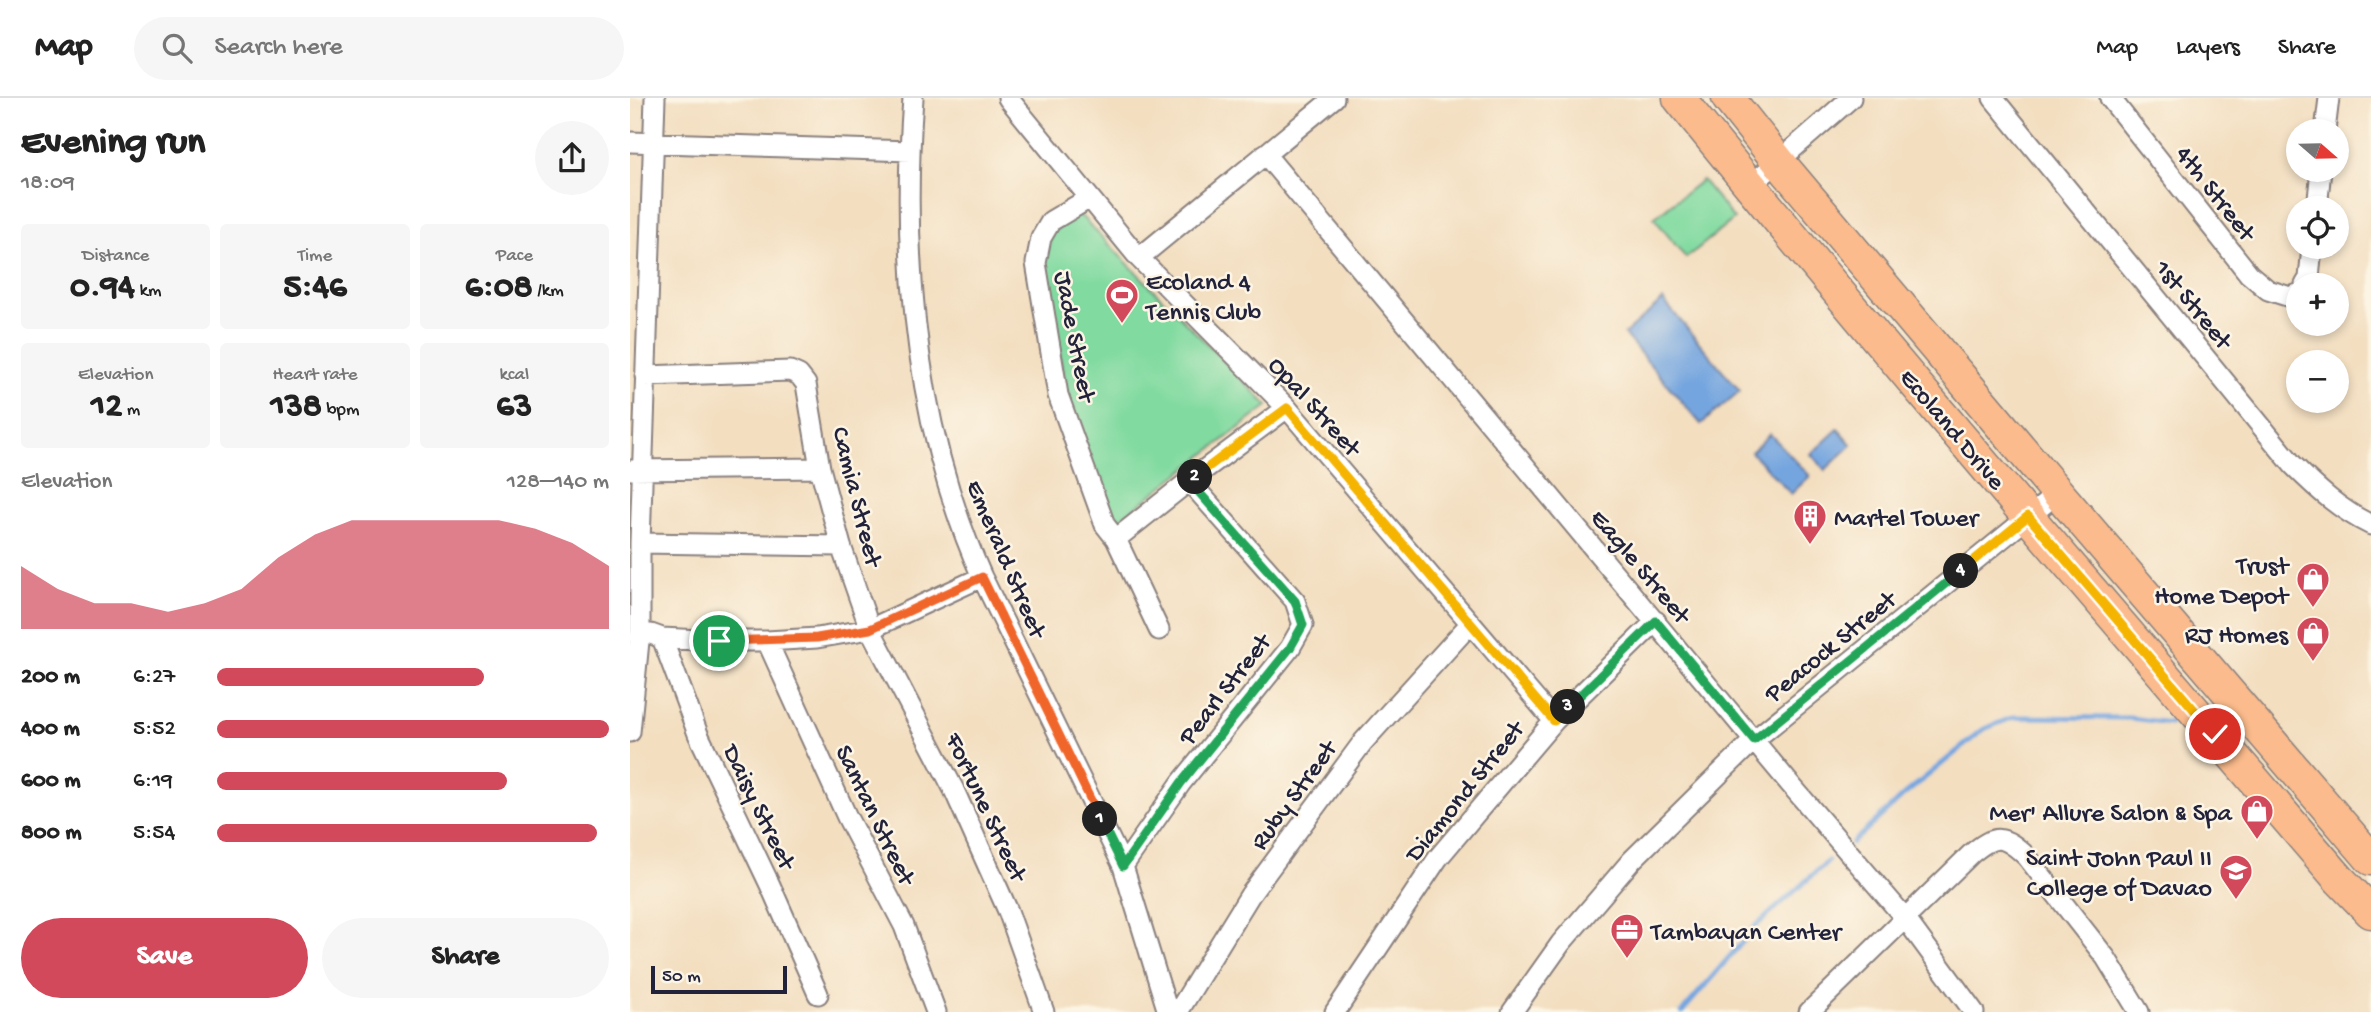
<!DOCTYPE html>
<meta charset="utf-8">
<style>
body{margin:0;font-family:"Gochi Hand",sans-serif;background:#f6f6f6;color:#222;height:100vh;display:flex;flex-direction:column;font-size:26px;white-space:nowrap}
*{box-sizing:border-box;margin:0}
p{font-size:23px;color:#767676}
.icon{flex:none;width:38px;height:38px;fill:none;stroke:currentColor;stroke-width:2;stroke-linecap:round;stroke-linejoin:round}
.map{position:relative;flex:1;overflow:hidden}
.side{display:flex;flex-direction:column;background:#fff;width:630px}
.side>*{flex:none}
.needle{width:46px;rotate:110deg}
.fabs{position:absolute;left:1656px;top:21px;display:grid;gap:14px}
.fabs a{display:grid;place-items:center;width:63px;height:63px;border-radius:50%;background:#fff;box-shadow:0 4px 10px #0003;font-size:35px}
.scale{position:absolute;left:21px;bottom:18px;width:136px;box-sizing:border-box;padding-left:7px;border:4px solid #22223b;border-top:0;font-size:19px;line-height:24px;white-space:nowrap;color:#22223b;-webkit-text-stroke:5px #fcf5e5;paint-order:stroke}
.pin{position:absolute;display:grid;place-items:center;width:60px;height:60px;color:#fff;margin:-30px;border:4px solid #fff;border-radius:50%;box-shadow:0 2px 7px #0007}
.km{position:absolute;width:35px;height:35px;margin:-18px;border-radius:50%;background:#222;color:#fff;font-size:19px;line-height:35px;text-align:center}
.round{display:grid;place-items:center;flex:none;width:74px;height:74px;border-radius:37px;background:#f6f6f6}
.headline{display:flex;align-items:center;justify-content:space-between;height:119px;padding:0 21px}
h1{font-size:38px;font-weight:700;line-height:52px}
.figures{display:grid;grid-template-columns:repeat(3,1fr);gap:10px;height:119px;padding:7px 21px}
.figures div{display:grid;align-content:center;border-radius:7px;background:#f6f6f6;text-align:center}
.figures b{font-size:35px;font-weight:700}
.figures small{font-size:19px;font-weight:400}
.figures p{font-size:19px}
.chart{height:196px;padding:14px 21px}
.chart p{display:flex;justify-content:space-between}
.chart svg{width:100%;height:126px;margin-top:7px;fill:#d1495b;opacity:.7}
.button{display:flex;gap:14px;margin-top:auto;padding:14px 21px}
.button a{flex:1;height:80px;border-radius:42px;background:#d1495b;color:#fff;font-size:28px;font-weight:700;line-height:80px;text-align:center}
.button a+a{background:#f6f6f6;color:#222}
ul{padding:0 21px;list-style:none;font-size:23px}
li{display:grid;grid-template-columns:112px 84px 1fr;align-items:center;height:52px}
li i{height:18px;border-radius:9px;background:#d1495b}
header{display:flex;align-items:center;gap:42px;box-sizing:border-box;height:98px;padding:0 35px;background:#fff;border-bottom:2px solid #e0e0e0}
header strong{font-size:33px}
nav{display:flex;gap:38px;margin-inline-start:auto;font-size:24px}
.search{width:490px;height:63px;background:#f6f6f6;display:flex;align-items:center;gap:18px;box-sizing:border-box;padding:0 24px;border-radius:38px;color:#767676;font-size:26px}
main{display:flex;flex:1;min-height:0}
.map>svg:first-child{display:block}
.green{fill:#81daa0;stroke:#527e6e;stroke-width:2}
.water{fill:#74a5df;stroke:#4b648d;stroke-width:2}
.lines{fill:none;stroke-linecap:round;stroke-linejoin:round}
.stream{stroke:#74a5df;stroke-width:5}
.street-casing{stroke:#8a807e;stroke-width:23}
.primary-casing{stroke:#8a807e;stroke-width:35}
.street{stroke:#fff;stroke-width:19}
.primary{stroke:#fbbb8c;stroke-width:32}
.split-1-casing{stroke:#fff;stroke-width:14}
.split-2-casing{stroke:#fff;stroke-width:14}
.split-3-casing{stroke:#fff;stroke-width:14}
.split-4-casing{stroke:#fff;stroke-width:14}
.split-5-casing{stroke:#fff;stroke-width:14}
.split-1{stroke:#f0652b;stroke-width:9}
.split-2{stroke:#22a559;stroke-width:9}
.split-3{stroke:#f5b400;stroke-width:9}
.split-4{stroke:#22a559;stroke-width:9}
.split-5{stroke:#f5b400;stroke-width:9}
.labels{text-anchor:middle;stroke-width:5;stroke-linejoin:round;paint-order:stroke}
.street-label{font-size:26px;fill:#22223b;stroke:#fcf5e5}
.poi-label{font-size:26px;fill:#22223b;stroke:#fcf5e5;text-anchor:end}
</style>
<header>
<strong>Map</strong>
<div class="search"><svg class="icon" aria-label="search" viewBox="0 0 24 24"><circle cx="10" cy="10" r="6"/><path d="M15 15l6 6"/></svg>Search here</div>
<nav><a>Map</a><a>Layers</a><a>Share</a></nav>
</header>
<main>
<section class="side">
<div class="headline"><div><h1>Evening run</h1><p>18:09</p></div><a class="round"><svg class="icon" aria-label="share" viewBox="0 0 24 24"><path d="M12 15V3M7 8l5-5 5 5M5 13v7h14v-7"/></svg></a></div>
<div class="figures">
<div><p>Distance</p><b>0.94<small> km</small></b></div>
<div><p>Time</p><b>5:46</b></div>
<div><p>Pace</p><b>6:08<small> /km</small></b></div>
</div>
<div class="figures">
<div><p>Elevation</p><b>12<small> m</small></b></div>
<div><p>Heart rate</p><b>138<small> bpm</small></b></div>
<div><p>kcal</p><b>63</b></div>
</div>
<div class="chart"><p><span>Elevation</span>128–140 m</p>
<svg viewBox="0 0 160 44" preserveAspectRatio="none"><path d="M0 44V22L10 30L20 35L30 35L40 38L50 35L60 30L70 19L80 11L90 6L100 6L110 6L120 6L130 6L140 9L150 14L160 22V44z"/></svg>
</div>
<ul>
<li><b>200 m</b>6:27<i style="width:68%"></i></li>
<li><b>400 m</b>5:52<i style="width:100%"></i></li>
<li><b>600 m</b>6:19<i style="width:74%"></i></li>
<li><b>800 m</b>5:54<i style="width:97%"></i></li>
</ul>
<div class="button"><a>Save</a><a>Share</a></div>
</section>
<div class="map">
<svg width="1741" height="914" viewBox="0 0 1741 914">
<rect width="100%" height="100%" fill="#fcf5e5"/>
<filter id="ink" filterUnits="userSpaceOnUse"><feTurbulence type="fractalNoise" baseFrequency=".0143" numOctaves="2"/><feDisplacementMap in="SourceGraphic" scale="14" xChannelSelector="R" yChannelSelector="G"/><feConvolveMatrix kernelMatrix="1 2 1 2 8 2 1 2 1" color-interpolation-filters="sRGB"/></filter>
<filter id="wash" filterUnits="userSpaceOnUse"><feTurbulence type="fractalNoise" baseFrequency=".00686" numOctaves="4" result="noise"/><feDisplacementMap in="SourceGraphic" scale="28" xChannelSelector="R" yChannelSelector="G"/><feGaussianBlur stdDeviation="1.57" result="paint"/><feColorMatrix in="noise" values="0 0 0 0 0 0 0 0 0 0 0 0 0 0 0 0 0 1.4 0 .05"/><feComposite in="paint" operator="in"/></filter>
<g filter="url(#wash)">
<rect width="100%" height="100%" fill="#f3dec0"/>
<path class="green" d="M 1072,82 L 1104,121 L 1056,160 L 1024,120 Z
M 448,115 L 638,308 L 482,427 L 438,312 L 415,161 L 421,135 Z"/>
<path class="water" d="M 1033,202 L 1110,293 L 1071,326 L 994,236 Z
M 1208,331 L 1222,347 L 1195,372 L 1181,356 Z
M 1140,336 L 1180,378 L 1161,396 L 1121,354 Z"/>
<g class="lines">
<path class="stream" d="M 1222,745 L 1274,697 L 1354,631 L 1384,619 L 1500,620 L 1540,625
M 1052,914 L 1126,828 L 1198,763"/>
</g>
</g>
<g filter="url(#ink)">
<g class="lines">
<defs>
<path id="street" d="M 283,0 C 271,163 285,329 352,479 L 493,768 L 538,914
M 378,0 L 509,160 L 657,310 L 924,623
M 1363,0 L 1663,367 C 1687,391 1710,412 1741,427
M 1480,0 L 1619,176 L 1638,192 L 1660,199 L 1668,196
M 1695,33 L 1699,0
M 0,44 L 280,53
M 635,56 L 1160,686 L 1275,820 L 1344,914
M 1120,88 L 1221,0
M 458,101 L 421,123 L 411,140 L 406,165 L 428,297 L 475,427 L 486,441 L 529,532
M 1687,110 L 1691,72
M 509,160 L 704,0
M 1675,187 L 1679,180 L 1682,149
M 15,278 L 160,273 L 169,277 L 176,286 L 190,370 L 211,448 L 240,531 L 324,692 L 378,813 L 414,914
M 1,372 L 190,370
M 486,441 L 559,383 L 657,310
M 10,445 L 211,448
M 21,536 L 32,540 L 89,543 L 137,543 L 187,540 L 240,531 L 352,479
M 32,540 L 68,636 L 140,787 L 188,896
M 137,543 L 217,719 L 274,828 L 306,914
M 0,634 L 10,533 L 10,445 L 25,0
M 493,768 L 551,685 L 660,550 L 673,527 L 665,503 L 559,383
M 548,914 L 620,797 L 733,644 L 840,526
M 705,914 L 808,760 L 924,623 L 1026,523
M 882,914 L 931,845 L 1002,762 L 1124,642 L 1428,395
M 1179,914 L 1341,756 C 1365,736 1373,736 1397,759 L 1476,860 L 1509,914"/>
<path id="primary" d="M 1049,0 C 1263,265 1487,522 1709,781 L 1741,814
M 1098,0 L 1149,64 L 1428,395 L 1741,761"/>
</defs>
<use href="#street" class="street-casing"/>
<use href="#primary" class="primary-casing"/>
<use href="#street" class="street"/>
<use href="#primary" class="primary"/>
</g>
</g>
<g class="lines" filter="url(#ink)">
<defs>
<path id="split-1" d="M 89,543 L 187,540 L 240,531 L 352,479 L 470,721"/>
<path id="split-2" d="M 470,721 L 493,768 L 551,685 L 660,550 L 673,527 L 665,503 L 559,383 L 565,379"/>
<path id="split-3" d="M 565,379 L 657,310 L 924,623 L 938,609"/>
<path id="split-4" d="M 938,609 L 1026,523 L 1124,642 L 1331,473"/>
<path id="split-5" d="M 1331,473 L 1398,418 L 1585,636"/>
</defs>
<use href="#split-1" class="split-1-casing"/>
<use href="#split-2" class="split-2-casing"/>
<use href="#split-3" class="split-3-casing"/>
<use href="#split-4" class="split-4-casing"/>
<use href="#split-5" class="split-5-casing"/>
<use href="#split-1" class="split-1"/>
<use href="#split-2" class="split-2"/>
<use href="#split-3" class="split-3"/>
<use href="#split-4" class="split-4"/>
<use href="#split-5" class="split-5"/>
</g>
<defs>
<symbol id="stadium-pin" viewBox="-11 -11 22 30"><path d="M0 17L-7.5 6A9.5 9.5 0 1 1 7.5 6Z" fill="#d1495b" stroke="#fcf5e5"/><path d="M0-5a6.5 5 0 1 0 0 10a6.5 5 0 1 0 0-10ZM-3.5-1.8h7v3.6h-7Z" fill="#fff"/></symbol>
<symbol id="building-pin" viewBox="-11 -11 22 30"><path d="M0 17L-7.5 6A9.5 9.5 0 1 1 7.5 6Z" fill="#d1495b" stroke="#fcf5e5"/><path d="M-4-6H4V6H1V3H-1V6H-4ZM-2.5-4.3h1.7v1.8h-1.7ZM.8-4.3h1.7v1.8H.8ZM-2.5-1h1.7V.8h-1.7ZM.8-1h1.7V.8H.8Z" fill="#fff"/></symbol>
<symbol id="shop-pin" viewBox="-11 -11 22 30"><path d="M0 17L-7.5 6A9.5 9.5 0 1 1 7.5 6Z" fill="#d1495b" stroke="#fcf5e5"/><path d="M-5-2.5h2.3a2.7 3.5 0 0 1 5.4 0H5L5.5 6h-11ZM-1.5-2.5h3a1.5 2.3 0 0 0-3 0Z" fill="#fff"/></symbol>
<symbol id="university-pin" viewBox="-11 -11 22 30"><path d="M0 17L-7.5 6A9.5 9.5 0 1 1 7.5 6Z" fill="#d1495b" stroke="#fcf5e5"/><path d="M0-5L7-2L0 1L-7-2ZM-4 1L0 2.5L4 1V4Q0 6-4 4Z" fill="#fff"/></symbol>
<symbol id="office-pin" viewBox="-11 -11 22 30"><path d="M0 17L-7.5 6A9.5 9.5 0 1 1 7.5 6Z" fill="#d1495b" stroke="#fcf5e5"/><path d="M-6-3h4V-5.5h4V-3h4V5H-6ZM-1-4.5V-3h2v-1.5ZM-6 0V1H6V0Z" fill="#fff"/></symbol>
</defs>
<g fill-rule="evenodd">
<use href="#stadium-pin" x="473" y="178" width="38" height="52"/>
<use href="#building-pin" x="1161" y="399" width="38" height="52"/>
<use href="#shop-pin" x="1664" y="462" width="38" height="52"/>
<use href="#shop-pin" x="1664" y="516" width="38" height="52"/>
<use href="#shop-pin" x="1608" y="694" width="38" height="52"/>
<use href="#university-pin" x="1587" y="754" width="38" height="52"/>
<use href="#office-pin" x="978" y="813" width="38" height="52"/>
</g>
<g class="labels">
<g class="street-label">
<text transform="translate(1587 94) rotate(52)" y="9">4th Street</text>
<text transform="translate(1565 205) rotate(51)" y="9">1st Street</text>
<text transform="translate(447 238) rotate(79)" y="9">Jade Street</text>
<text transform="translate(686 307) rotate(48)" y="9">Opal Street</text>
<text transform="translate(1324 330) rotate(50)" y="9">Ecoland Drive</text>
<text transform="translate(229 398) rotate(76)" y="9">Camia Street</text>
<text transform="translate(378 460) rotate(67)" y="9">Emerald Street</text>
<text transform="translate(1012 467) rotate(50)" y="9">Eagle Street</text>
<text transform="translate(1199 547) rotate(-39)" y="9">Peacock Street</text>
<text transform="translate(593 590) rotate(-52)" y="9">Pearl Street</text>
<text transform="translate(833 692) rotate(-51)" y="9">Diamond Street</text>
<text transform="translate(662 696) rotate(-54)" y="9">Ruby Street</text>
<text transform="translate(131 708) rotate(64)" y="9">Daisy Street</text>
<text transform="translate(358 708) rotate(65)" y="9">Fortune Street</text>
<text transform="translate(247 716) rotate(64)" y="9">Santan Street</text>
</g>
<g class="poi-label">
<text x="516" y="191" text-anchor="start">Ecoland 4<tspan x="516" dy="30">Tennis Club</tspan></text>
<text x="1204" y="427" text-anchor="start">Martel Tower</text>
<text x="1658" y="475">Trust<tspan x="1658" dy="30">Home Depot</tspan></text>
<text x="1658" y="544">RJ Homes</text>
<text x="1602" y="722">Mer' Allure Salon &amp; Spa</text>
<text x="1582" y="767">Saint John Paul II<tspan x="1582" dy="30">College of Davao</tspan></text>
<text x="1021" y="841" text-anchor="start">Tambayan Center</text>
</g>
</g>
</svg>
<div class="fabs">
<a><svg class="needle" viewBox="-14 -14 28 28"><path d="M0-13l5 13h-10z" fill="#e53935"/><path d="M0 13l5-13h-10z" fill="#767676"/></svg></a>
<a><svg class="icon" aria-label="locate" viewBox="0 0 24 24"><circle cx="12" cy="12" r="6"/><path d="M12 2v4M12 18v4M2 12h4M18 12h4"/></svg></a>
<a>+</a>
<a>−</a>
</div>
<div class="scale">50 m</div>
<div class="pin" style="left:89px;top:543px;background:#1e9e55"><svg class="icon" aria-label="arrive" viewBox="0 0 24 24"><path d="M6 21V4h12l-3 4 3 4H6"/></svg></div>
<div class="pin" style="left:1585px;top:636px;background:#d93025"><svg class="icon" aria-label="check" viewBox="0 0 24 24"><path d="M5 12l5 5 9-10"/></svg></div>
<b class="km" style="left:470px;top:721px">1</b>
<b class="km" style="left:565px;top:379px">2</b>
<b class="km" style="left:938px;top:609px">3</b>
<b class="km" style="left:1331px;top:473px">4</b>
</div>
</main>
